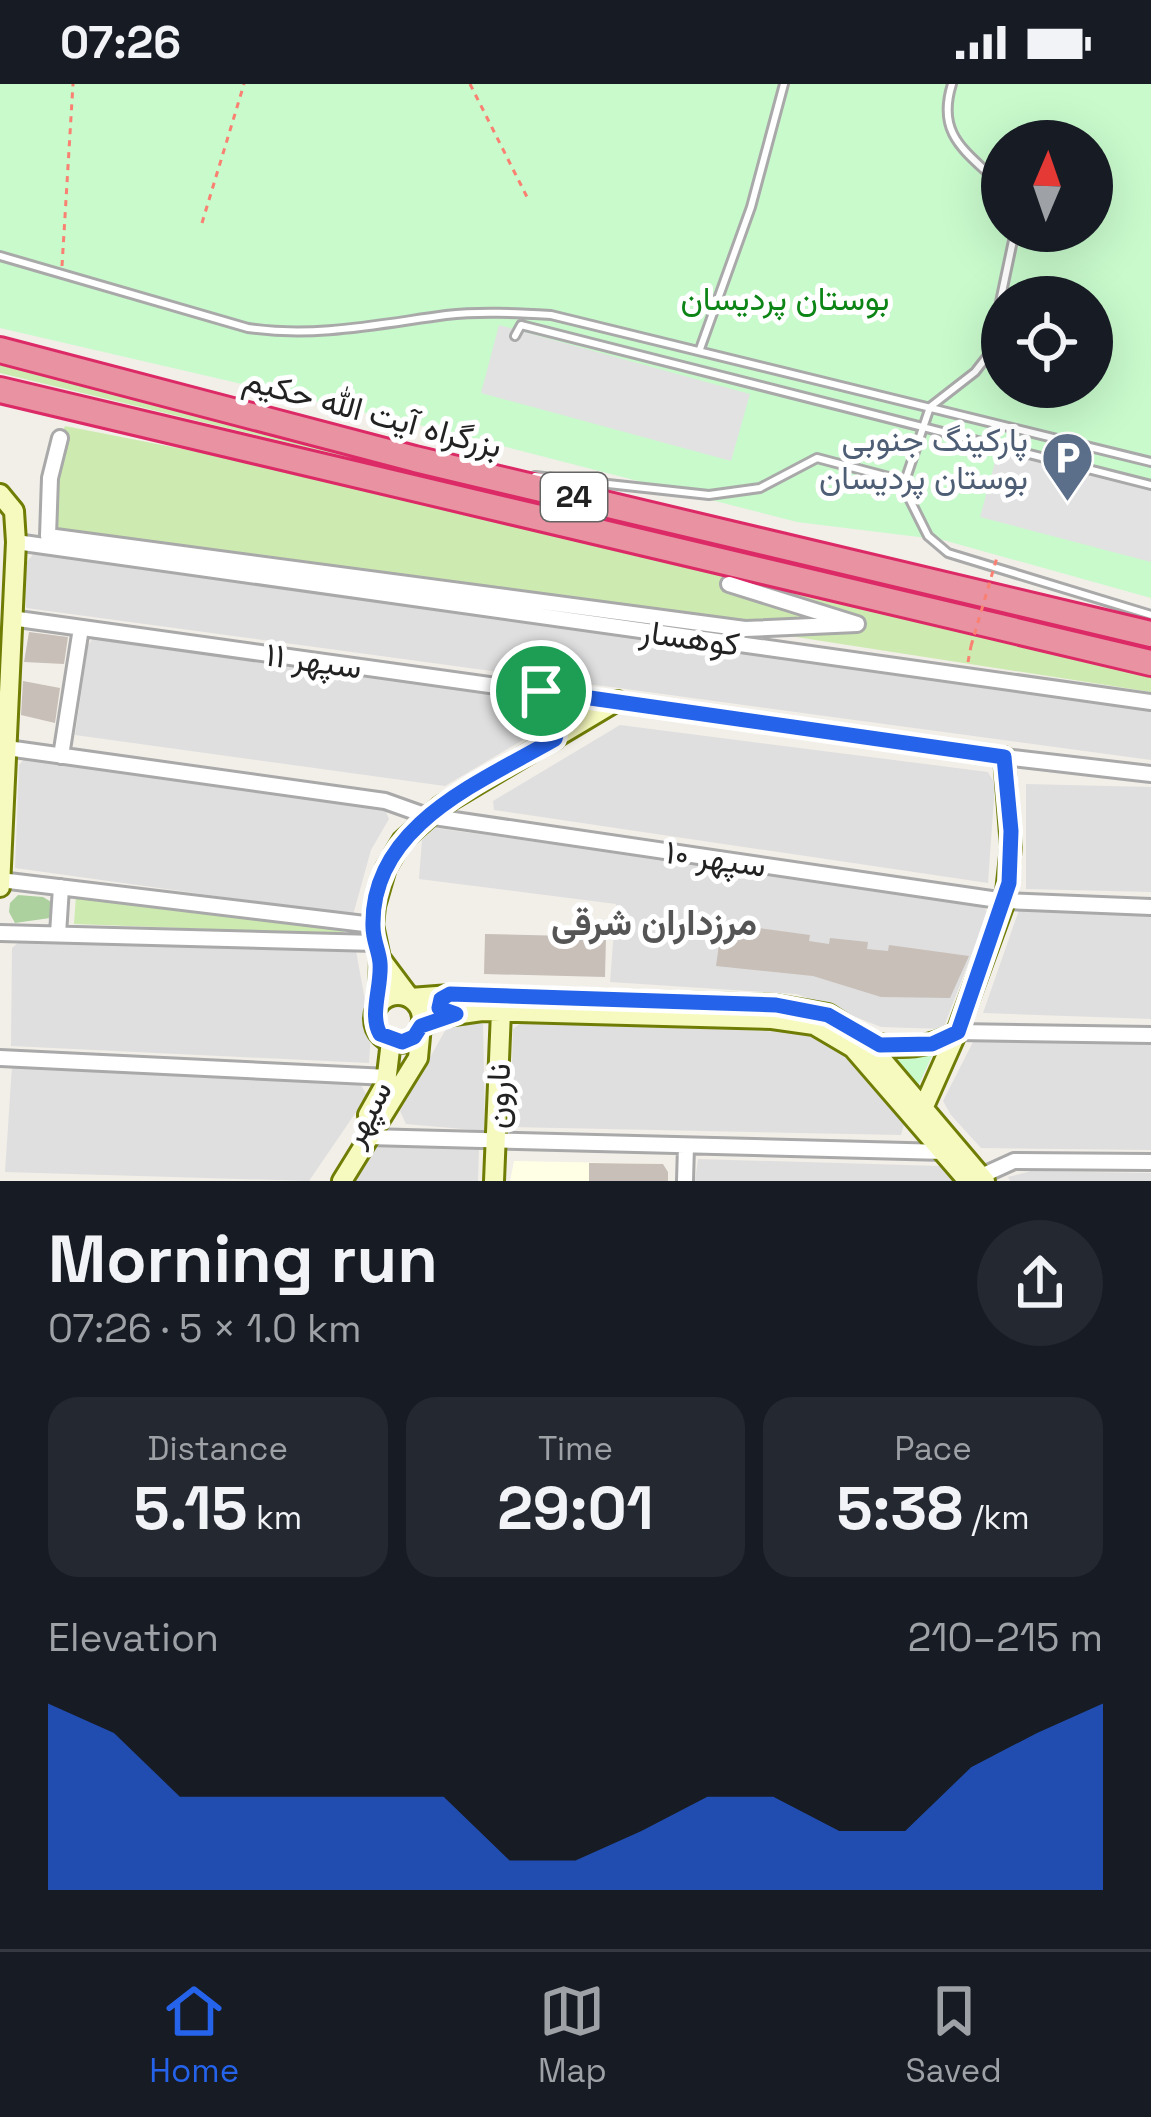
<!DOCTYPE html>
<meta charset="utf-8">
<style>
body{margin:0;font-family:"Space Grotesk",Vazirmatn,sans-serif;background:#242831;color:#f1f3f6;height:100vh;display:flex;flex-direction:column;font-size:45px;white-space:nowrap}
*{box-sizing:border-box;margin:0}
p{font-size:39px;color:#9ea1a6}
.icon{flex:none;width:66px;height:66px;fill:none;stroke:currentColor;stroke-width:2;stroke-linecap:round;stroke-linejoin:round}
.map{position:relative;height:1097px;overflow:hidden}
.sheet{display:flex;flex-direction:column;background:#171b24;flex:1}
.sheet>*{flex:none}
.needle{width:78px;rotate:2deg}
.tools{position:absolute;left:981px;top:36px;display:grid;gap:24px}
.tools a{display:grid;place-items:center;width:132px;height:132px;border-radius:50%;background:#171b24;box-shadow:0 12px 48px #0002;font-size:60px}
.pin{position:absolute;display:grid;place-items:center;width:102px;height:102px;color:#fff;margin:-51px;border:6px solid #fff;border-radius:50%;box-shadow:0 3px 12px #0007}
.round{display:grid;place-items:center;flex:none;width:126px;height:126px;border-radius:63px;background:#242831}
.summary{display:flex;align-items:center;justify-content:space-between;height:204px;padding:0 48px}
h1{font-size:66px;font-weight:700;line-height:90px}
.metrics{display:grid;grid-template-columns:repeat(3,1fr);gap:18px;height:204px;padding:12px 48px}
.metrics div{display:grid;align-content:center;border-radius:30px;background:#242831;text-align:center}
.metrics b{font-size:60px;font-weight:700}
.metrics small{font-size:33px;font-weight:400}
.metrics p{font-size:33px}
.chart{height:336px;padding:24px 48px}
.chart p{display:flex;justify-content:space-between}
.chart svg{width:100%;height:216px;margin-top:12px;fill:#2563eb;opacity:.7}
.status{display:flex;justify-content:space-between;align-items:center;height:84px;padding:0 60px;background:#171b24;direction:ltr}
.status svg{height:33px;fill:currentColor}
.dock{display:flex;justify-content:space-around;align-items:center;height:168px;border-top:3px solid #363941;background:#171b24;font-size:33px;color:#9ea1a6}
.dock a{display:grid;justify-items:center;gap:6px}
.dock .on{color:#2563eb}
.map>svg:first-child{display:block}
.residential{fill:#e0dfdf}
.education{fill:#ffffe5}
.grass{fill:#cdebb0}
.forest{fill:#add19e}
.park{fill:#c8facc;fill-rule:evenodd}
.parking{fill:#e2e2e2}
.building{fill:#c7bfb8}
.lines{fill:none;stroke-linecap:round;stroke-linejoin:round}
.lane-casing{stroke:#a9a9a9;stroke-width:12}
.street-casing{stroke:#a9a9a9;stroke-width:20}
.secondary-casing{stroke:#707d05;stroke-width:24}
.highway-casing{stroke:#dc2a67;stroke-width:30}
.path{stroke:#fa8072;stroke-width:3;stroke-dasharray:6 6;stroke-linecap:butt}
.lane{stroke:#fff;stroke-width:6}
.street{stroke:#fff;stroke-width:14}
.secondary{stroke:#f7fabf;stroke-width:18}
.highway{stroke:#e892a2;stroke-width:24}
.path-bridge{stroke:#fa8072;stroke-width:3;stroke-dasharray:6 6;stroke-linecap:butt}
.route-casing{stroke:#fff;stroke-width:24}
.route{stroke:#2563eb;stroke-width:15}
.labels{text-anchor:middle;stroke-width:10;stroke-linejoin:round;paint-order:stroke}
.shield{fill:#fff;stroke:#646464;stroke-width:3}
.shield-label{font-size:30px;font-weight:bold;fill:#222}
.park-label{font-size:33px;fill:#0c8416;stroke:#fff}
.street-label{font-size:33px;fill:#222;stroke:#fff}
.service-label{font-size:33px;fill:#4e5e75;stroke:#fff;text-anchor:end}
.neighbourhood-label{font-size:36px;font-weight:bold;fill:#555;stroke:#fff}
</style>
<div class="status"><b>07:26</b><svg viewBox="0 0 49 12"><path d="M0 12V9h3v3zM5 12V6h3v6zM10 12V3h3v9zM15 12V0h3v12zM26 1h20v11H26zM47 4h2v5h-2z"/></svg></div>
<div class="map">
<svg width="1151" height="1097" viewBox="0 0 1151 1097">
<rect width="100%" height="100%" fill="#f2efe9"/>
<path class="residential" d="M 35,468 L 1151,622 L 1151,676 L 26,524 L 25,480 Z
M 94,553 L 543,615 L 543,644 L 445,702 L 75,651 L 88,561 Z
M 620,641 L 988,688 L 995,700 L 988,799 L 494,726 L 493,717 Z
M 26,673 L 383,721 L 389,735 L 371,766 L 353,831 L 15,784 L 19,681 Z
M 1026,700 L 1151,703 L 1151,808 L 1026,805 Z
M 435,744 L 978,818 L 988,828 L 943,945 L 881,943 L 797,910 L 610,898 L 616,820 L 419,795 L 422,756 Z
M 1019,826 L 1151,830 L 1151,935 L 983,929 Z
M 21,856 L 356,867 L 371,949 L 369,979 L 11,962 L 12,864 Z
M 451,936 L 483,936 L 485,1047 L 406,1040 L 400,1027 Z
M 524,937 L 808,949 L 847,969 L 904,1040 L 901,1051 L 510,1043 L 513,945 Z
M 976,952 L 1151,958 L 1151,1066 L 981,1064 L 951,1031 L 943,1017 Z
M 12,982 L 359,997 L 367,1012 L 309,1097 L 5,1088 Z
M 383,1061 L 479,1064 L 478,1097 L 354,1097 L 372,1064 Z
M 698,1075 L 941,1082 L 953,1097 L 695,1097 Z
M 1031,1087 L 1151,1089 L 1151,1097 L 1010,1097 L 1008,1093 Z"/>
<path class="education" d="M 514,1077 L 663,1080 L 668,1088 L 668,1097 L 510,1097 Z"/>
<path class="grass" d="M 0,281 L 1151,561 L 1151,568 L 0,289 Z
M 65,342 L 337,395 L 1151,592 L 1151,608 L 764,548 L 45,462 L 60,354 Z
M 76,811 L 345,844 L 343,850 L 74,840 Z"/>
<path class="forest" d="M 18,811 L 43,813 L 53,819 L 50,834 L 15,839 L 9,828 L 10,819 Z"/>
<path class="park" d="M 0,0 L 1151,0 L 1151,514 L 943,456 L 797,438 L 440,346 L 0,244 ZM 1002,57 L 1092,57 L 1092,147 L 1002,147 ZM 1002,213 L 1092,213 L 1092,303 L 1002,303 Z
M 935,965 L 918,1002 L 890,968 Z"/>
<path class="parking" d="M 499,241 L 750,310 L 731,377 L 481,309 Z
M 998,367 L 1151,406 L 1151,478 L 980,433 Z"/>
<path class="building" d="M 29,548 L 68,553 L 64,580 L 24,578 Z
M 23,597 L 60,604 L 55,639 L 21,631 Z
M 722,839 L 810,851 L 809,857 L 829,860 L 830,854 L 868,858 L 867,865 L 888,867 L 889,861 L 969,872 L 950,914 L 881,913 L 813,892 L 716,882 Z
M 485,850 L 606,853 L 605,893 L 484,890 Z
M 589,1079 L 663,1080 L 668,1088 L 668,1097 L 589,1097 Z"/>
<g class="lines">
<defs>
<path id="lane" d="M 952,0 C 935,54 970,69 1002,103
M 0,172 L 248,244 C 316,254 379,240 446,231 C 481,227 516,229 551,231 L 1151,378
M 515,252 L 521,241 L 1151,401
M 700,265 L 751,123 L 784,0
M 535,392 L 709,411 L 760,404 L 817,374 L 900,396 L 928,452 L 948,469 L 1151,531
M 904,400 L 930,323 L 975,288 L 989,270 L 1015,147"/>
<path id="street" d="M 60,354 L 50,394 L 48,452 L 745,545 L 857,540 L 729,500
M 16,458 L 1151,618
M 11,534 L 1004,673 L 1151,690
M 7,664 L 385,717 L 427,732 L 1005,817 L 1151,823
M 61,672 L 81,544
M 0,796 L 373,841
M 0,849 L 375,859
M 58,850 L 61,803
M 957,948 L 1151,951
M 0,974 L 388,993
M 368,1053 L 945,1068
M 981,1092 L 1014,1077 L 1151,1078
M 685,1097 L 686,1062"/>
<path id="secondary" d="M 0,410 L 14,427 L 16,458 L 0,803
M 540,607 L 562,626 L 555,655
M 380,874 L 410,914 L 450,911 L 776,921 L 828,930 L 862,952 L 985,1097
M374 935a24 24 0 1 1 48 0a24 24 0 1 1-48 0Z
M 379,920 L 380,874 L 373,841 L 375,822 L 386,784 L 402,757 L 441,722 L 617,617
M 870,957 C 898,968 932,963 957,948
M 921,1029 L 957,948 L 1005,817 L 1011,763 L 1004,673
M 368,1031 L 386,999 L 391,957
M 342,1097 L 418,974 L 421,942 L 447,932 L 482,927 L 772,935 L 814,941 L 853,964 L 968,1097
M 494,1097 L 501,927"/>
<path id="highway" d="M 0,266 L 415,375 L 1151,550
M 0,306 L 1151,579"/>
</defs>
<use href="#lane" class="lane-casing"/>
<use href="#street" class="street-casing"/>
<use href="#secondary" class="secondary-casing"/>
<use href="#highway" class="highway-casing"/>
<path class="path" d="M 470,0 L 527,113
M 202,139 L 244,0
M 62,182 L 73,0
M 968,578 L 971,562"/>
<use href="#lane" class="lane"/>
<use href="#street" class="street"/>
<use href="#secondary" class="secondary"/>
<use href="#highway" class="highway"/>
<path class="path-bridge" d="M 971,562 L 998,470"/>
</g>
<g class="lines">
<defs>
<path id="route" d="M 541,607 L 1004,673 L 1011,747 L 1009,799 L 958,948 L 932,960 L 880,961 L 828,931 L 776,921 L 450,910 L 441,915 L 439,924 L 456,930 L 421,942 L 414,953 L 402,958 L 380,950 C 369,930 382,903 380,879 C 379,867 373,856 373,843 C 370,741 481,698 555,655 L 562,626 Z"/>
</defs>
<use href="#route" class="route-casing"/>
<use href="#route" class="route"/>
</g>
<defs>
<symbol id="parking-pin" viewBox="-11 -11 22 30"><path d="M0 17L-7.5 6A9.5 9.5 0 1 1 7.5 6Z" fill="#5c6f8a" stroke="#fff"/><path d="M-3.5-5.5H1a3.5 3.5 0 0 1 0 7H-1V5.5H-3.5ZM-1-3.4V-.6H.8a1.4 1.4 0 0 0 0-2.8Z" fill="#fff"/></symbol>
</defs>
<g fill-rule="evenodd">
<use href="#parking-pin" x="1038" y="344" width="59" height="81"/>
</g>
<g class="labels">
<rect class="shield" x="541" y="389" width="66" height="48" rx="9"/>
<g class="shield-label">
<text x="574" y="423">24</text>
</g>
<g class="park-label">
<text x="785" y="226">بوستان پردیسان</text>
</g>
<g class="street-label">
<text transform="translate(373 328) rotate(15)" y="12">بزرگراه آیت الله حکیم</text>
<text transform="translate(690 553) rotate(8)" y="12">کوهسار</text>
<text transform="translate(314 576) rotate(8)" y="12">سپهر ۱۱</text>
<text transform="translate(716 774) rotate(8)" y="12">سپهر ۱۰</text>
<text transform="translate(497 1012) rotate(-88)" y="12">نارون</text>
<text transform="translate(366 1029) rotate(-62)" y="12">سپهر</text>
</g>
<g class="service-label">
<text x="1028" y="367">پارکینگ جنوبی<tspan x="1028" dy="38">بوستان پردیسان</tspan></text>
</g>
<g class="neighbourhood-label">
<text x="654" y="851">مرزداران شرقی</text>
</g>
</g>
</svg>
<div class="tools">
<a><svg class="needle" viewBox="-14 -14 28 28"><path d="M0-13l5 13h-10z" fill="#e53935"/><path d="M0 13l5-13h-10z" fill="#9ea1a6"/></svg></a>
<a><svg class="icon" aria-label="locate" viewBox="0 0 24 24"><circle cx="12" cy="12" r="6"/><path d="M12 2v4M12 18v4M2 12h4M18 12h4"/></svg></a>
</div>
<div class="pin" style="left:541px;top:607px;background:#1e9e55"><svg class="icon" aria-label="arrive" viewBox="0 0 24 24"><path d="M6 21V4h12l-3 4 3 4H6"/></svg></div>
</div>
<section class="sheet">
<div class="summary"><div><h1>Morning run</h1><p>07:26 · 5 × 1.0 km</p></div><a class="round"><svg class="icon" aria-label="share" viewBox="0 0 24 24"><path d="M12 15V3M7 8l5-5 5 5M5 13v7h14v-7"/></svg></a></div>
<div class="metrics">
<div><p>Distance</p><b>5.15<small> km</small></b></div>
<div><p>Time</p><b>29:01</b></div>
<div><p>Pace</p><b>5:38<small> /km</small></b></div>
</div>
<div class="chart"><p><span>Elevation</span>210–215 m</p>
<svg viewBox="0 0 160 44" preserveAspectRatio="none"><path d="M0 44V6L10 12L20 25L30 25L40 25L50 25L60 25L70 38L80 38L90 32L100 25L110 25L120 32L130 32L140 19L150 12L160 6V44z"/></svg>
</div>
</section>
<nav class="dock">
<a class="on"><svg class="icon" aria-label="home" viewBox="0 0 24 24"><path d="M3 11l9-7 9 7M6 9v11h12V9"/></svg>Home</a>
<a><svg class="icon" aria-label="map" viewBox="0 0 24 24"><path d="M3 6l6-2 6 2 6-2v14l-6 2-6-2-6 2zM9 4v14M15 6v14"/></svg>Map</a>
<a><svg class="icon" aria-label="saved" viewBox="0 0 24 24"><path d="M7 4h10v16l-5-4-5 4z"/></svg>Saved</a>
</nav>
